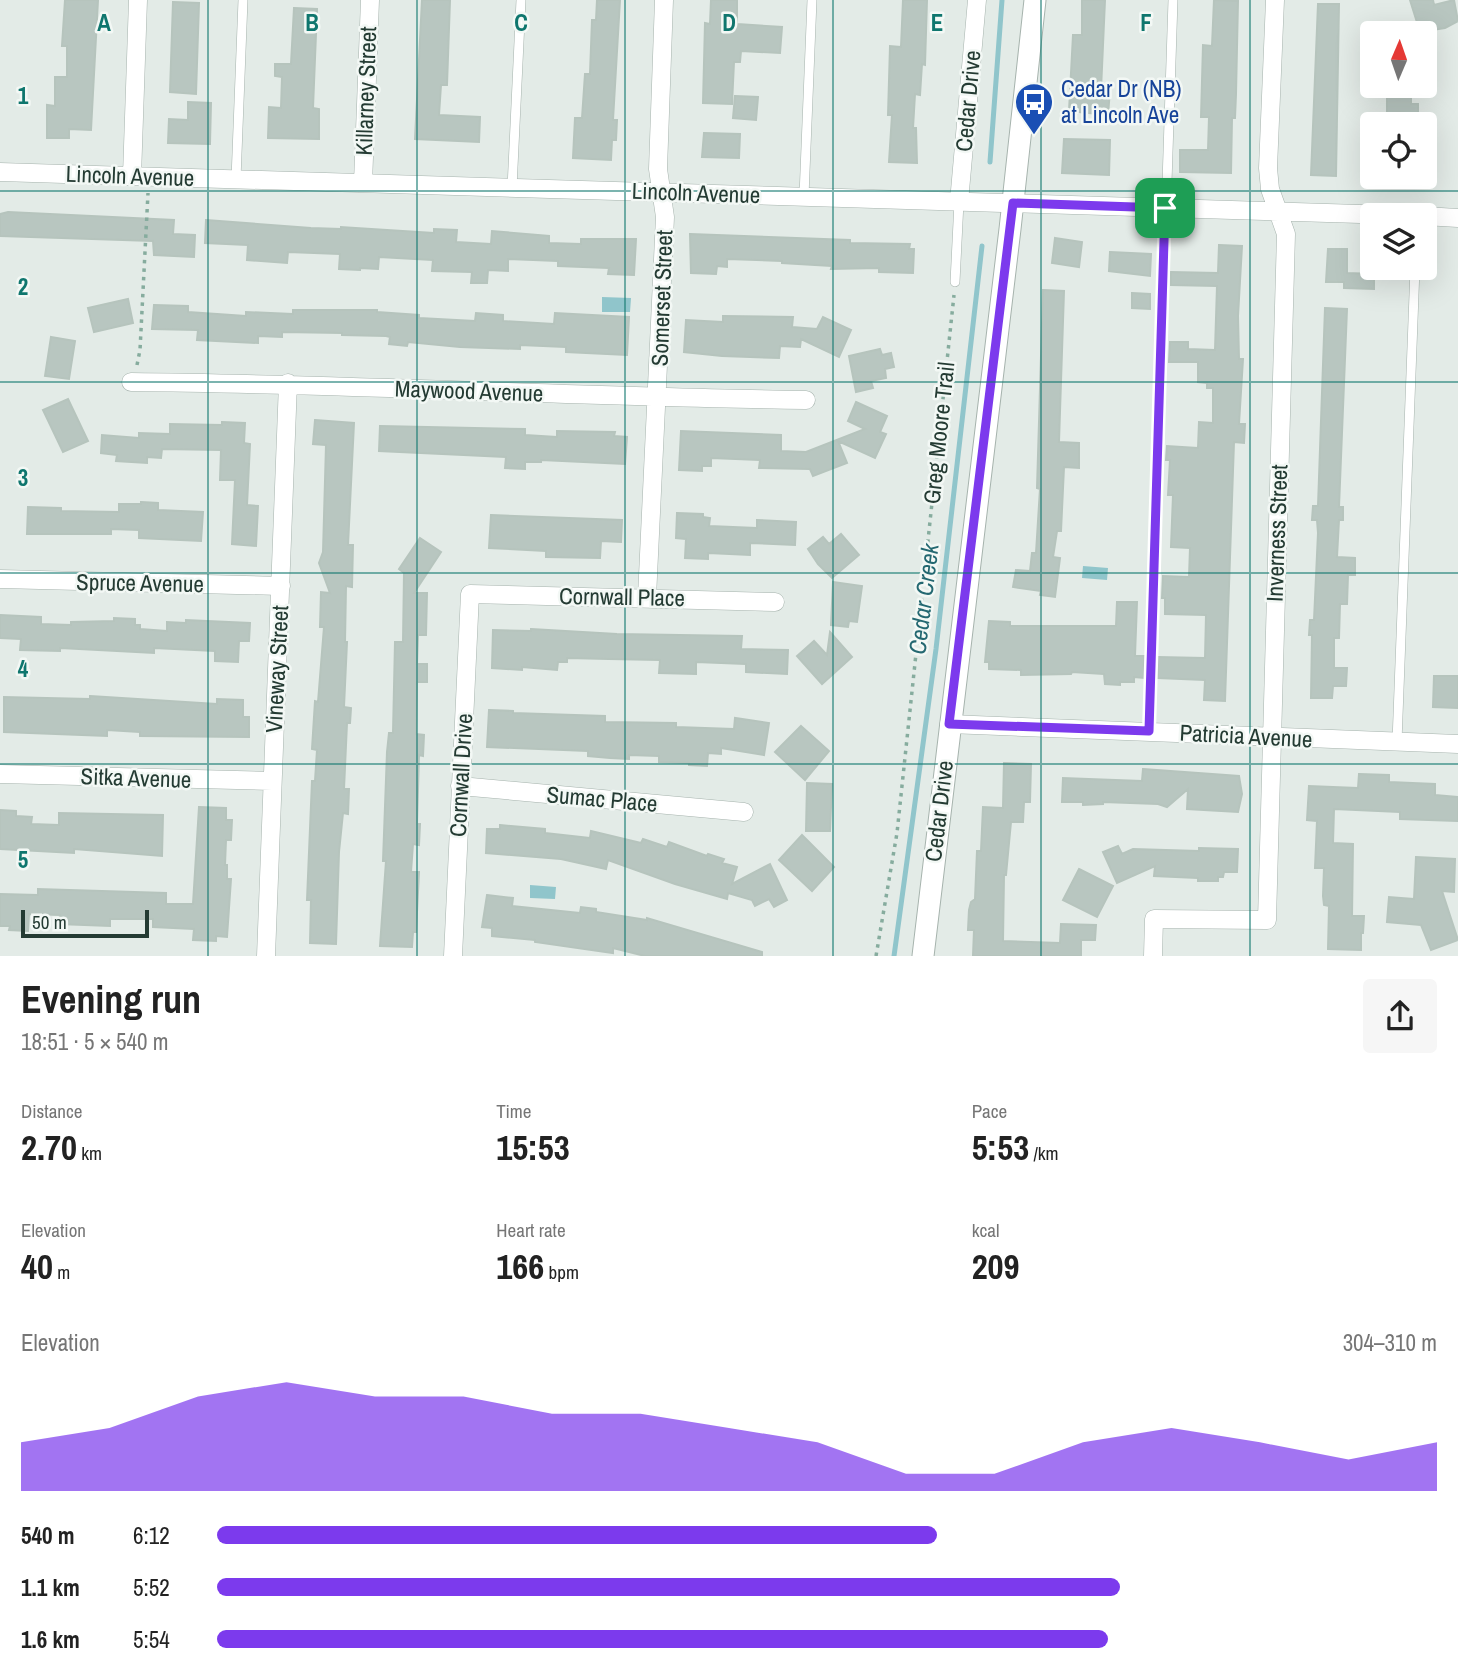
<!DOCTYPE html>
<meta charset="utf-8">
<style>
body{margin:0;font-family:"Archivo Narrow",sans-serif;background:#f6f6f6;color:#222;height:100vh;display:flex;flex-direction:column;font-size:26px;white-space:nowrap}
*{box-sizing:border-box;margin:0}
p{font-size:23px;color:#767676}
.icon{flex:none;width:38px;height:38px;fill:none;stroke:currentColor;stroke-width:2;stroke-linecap:round;stroke-linejoin:round}
.map{position:relative;height:956px;overflow:hidden}
.panel{display:flex;flex-direction:column;background:#fff;flex:1}
.panel>*{flex:none}
.needle{width:46px;rotate:2deg}
.tools{position:absolute;left:1360px;top:21px;display:grid;gap:14px}
.tools a{display:grid;place-items:center;width:77px;height:77px;border-radius:7px;background:#fff;box-shadow:0 7px 28px #0002;font-size:35px}
.scale{position:absolute;left:21px;bottom:18px;width:128px;box-sizing:border-box;padding-left:7px;border:4px solid #243b33;border-top:0;font-size:19px;line-height:24px;white-space:nowrap;color:#243b33;-webkit-text-stroke:5px #f3f8f5;paint-order:stroke}
.pin{position:absolute;display:grid;place-items:center;width:60px;height:60px;color:#fff;margin:-30px;border-radius:14px;box-shadow:0 4px 10px #0006}
.round{display:grid;place-items:center;flex:none;width:74px;height:74px;border-radius:7px;background:#f6f6f6}
.headline{display:flex;align-items:center;justify-content:space-between;height:119px;padding:0 21px}
h1{font-size:38px;font-weight:700;line-height:52px}
.metrics{display:grid;grid-template-columns:repeat(3,1fr);gap:10px;height:119px;padding:7px 21px}
.metrics div{display:grid;align-content:center}
.metrics b{font-size:35px;font-weight:700}
.metrics small{font-size:19px;font-weight:400}
.metrics p{font-size:19px}
.chart{height:196px;padding:14px 21px}
.chart p{display:flex;justify-content:space-between}
.chart svg{width:100%;height:126px;margin-top:7px;fill:#7c3aed;opacity:.7}
ul{padding:0 21px;list-style:none;font-size:23px}
li{display:grid;grid-template-columns:112px 84px 1fr;align-items:center;height:52px}
li i{height:18px;border-radius:9px;background:#7c3aed}
.map>svg:first-child{display:block}
.water{fill:#90c5cb}
.lines{fill:none;stroke-linecap:round;stroke-linejoin:round}
.stream{stroke:#90c5cb;stroke-width:5}
.building{fill:#b8c6c0;stroke:#b6c4bd;stroke-width:2}
.service-casing{stroke:#a6b3ad;stroke-width:10}
.minor-casing{stroke:#a6b3ad;stroke-width:19}
.tertiary-casing{stroke:#a6b3ad;stroke-width:23}
.path{stroke:#86ac9e;stroke-width:3.5;stroke-dasharray:3.5 5;stroke-linecap:butt}
.service{stroke:#fff;stroke-width:9}
.minor{stroke:#fff;stroke-width:18}
.tertiary{stroke:#fff;stroke-width:21}
.route-casing{stroke:#fff;stroke-width:14}
.route{stroke:#7c3aed;stroke-width:9}
.grid{fill:none;stroke:#0f766e;stroke-width:2;stroke-opacity:0.55}
.labels{text-anchor:middle;stroke-width:5;stroke-linejoin:round;paint-order:stroke}
.transit-label{font-size:23px;fill:#164399;stroke:#f3f8f5;text-anchor:start}
.street-label{font-size:23px;fill:#243b33;stroke:#f3f8f5}
.water-label{font-size:24px;font-style:italic;fill:#246871;stroke:#f3f8f5}
.grid-label{font-size:23px;text-anchor:middle;font-weight:bold;fill:#0f766e;stroke:#f3f8f5;stroke-width:5;stroke-linejoin:round;paint-order:stroke}
</style>
<div class="map">
<svg width="1458" height="956" viewBox="0 0 1458 956">
<rect width="100%" height="100%" fill="#e3ebe7"/>
<path class="water" d="M 602,297 L 631,298 L 630,312 L 602,312 Z
M 1083,566 L 1108,568 L 1107,580 L 1082,578 Z
M 530,885 L 556,887 L 555,899 L 530,898 Z"/>
<g class="lines">
<path class="stream" d="M 990,162 L 1002,0
M 894,956 L 936,649 L 982,246"/>
</g>
<path class="building" d="M 65,0 L 98,0 L 91,130 L 69,129 L 69,138 L 47,138 L 47,105 L 55,106 L 55,77 L 67,77 L 67,46 L 62,46 Z
M 422,0 L 450,0 L 447,85 L 441,85 L 439,115 L 480,117 L 479,142 L 415,139 Z
M 597,0 L 620,0 L 613,120 L 617,120 L 616,140 L 612,140 L 611,160 L 573,158 L 575,118 L 582,118 L 585,74 L 590,74 L 592,20 L 596,20 Z
M 711,0 L 737,0 L 737,24 L 782,27 L 780,53 L 741,51 L 740,62 L 734,62 L 732,104 L 703,103 L 705,23 L 710,24 Z
M 903,0 L 927,0 L 925,65 L 922,64 L 920,95 L 915,94 L 913,128 L 916,128 L 917,163 L 889,162 L 892,115 L 888,115 L 890,46 L 901,47 Z
M 1082,0 L 1105,0 L 1101,90 L 1110,90 L 1108,115 L 1069,111 L 1073,35 L 1082,35 Z
M 1214,0 L 1238,1 L 1236,94 L 1235,118 L 1232,118 L 1231,173 L 1180,172 L 1180,150 L 1208,150 L 1209,117 L 1201,117 L 1203,45 L 1212,46 Z
M 1410,0 L 1433,0 L 1434,5 L 1454,0 L 1458,21 L 1445,28 L 1420,32 Z
M 173,2 L 199,3 L 196,94 L 170,92 Z
M 1318,4 L 1339,4 L 1336,176 L 1311,175 Z
M 294,8 L 317,9 L 313,108 L 319,109 L 319,139 L 268,138 L 269,107 L 281,108 L 282,77 L 275,76 L 275,64 L 291,64 Z
M 1387,86 L 1411,86 L 1411,104 L 1418,104 L 1418,124 L 1387,124 Z
M 735,96 L 758,97 L 756,120 L 733,118 Z
M 188,102 L 211,103 L 210,144 L 168,143 L 169,119 L 188,120 Z
M 704,133 L 740,134 L 739,158 L 702,157 Z
M 1064,139 L 1110,140 L 1109,175 L 1062,173 Z
M 8,212 L 174,220 L 173,234 L 195,235 L 194,257 L 154,255 L 153,241 L 0,236 L 0,214 Z
M 206,220 L 311,228 L 341,229 L 341,227 L 434,233 L 434,229 L 457,230 L 456,242 L 491,244 L 492,231 L 549,236 L 549,243 L 581,244 L 581,239 L 636,239 L 634,275 L 608,274 L 609,268 L 558,266 L 558,261 L 508,259 L 508,271 L 488,270 L 487,283 L 471,283 L 472,272 L 432,271 L 433,260 L 379,257 L 378,269 L 360,268 L 360,270 L 339,269 L 340,254 L 288,252 L 287,263 L 247,260 L 248,245 L 205,243 Z
M 690,234 L 850,240 L 850,243 L 910,244 L 909,249 L 914,249 L 913,273 L 879,272 L 879,268 L 831,269 L 832,266 L 782,263 L 782,261 L 727,259 L 727,267 L 717,266 L 716,274 L 691,273 Z
M 1055,238 L 1082,242 L 1079,267 L 1052,263 Z
M 1219,245 L 1242,246 L 1238,316 L 1239,359 L 1243,359 L 1239,424 L 1245,424 L 1244,443 L 1234,442 L 1225,701 L 1204,700 L 1205,680 L 1158,678 L 1158,657 L 1205,658 L 1206,615 L 1165,614 L 1165,598 L 1162,598 L 1163,576 L 1189,577 L 1190,548 L 1171,547 L 1173,495 L 1168,495 L 1170,460 L 1166,460 L 1167,446 L 1198,448 L 1199,422 L 1213,423 L 1213,388 L 1207,388 L 1207,383 L 1198,382 L 1198,362 L 1169,362 L 1170,342 L 1188,342 L 1188,349 L 1215,350 L 1217,286 L 1171,285 L 1171,272 L 1218,273 Z
M 1328,249 L 1347,249 L 1347,273 L 1374,274 L 1374,289 L 1344,288 L 1344,282 L 1326,282 Z
M 1110,252 L 1151,254 L 1150,276 L 1109,271 Z
M 1043,290 L 1064,291 L 1059,442 L 1079,443 L 1079,468 L 1064,467 L 1061,531 L 1057,531 L 1053,557 L 1060,558 L 1055,597 L 1040,595 L 1041,591 L 1013,587 L 1016,570 L 1030,571 L 1032,553 L 1036,553 L 1040,489 L 1037,488 Z
M 1132,293 L 1150,294 L 1150,309 L 1132,308 Z
M 128,299 L 133,323 L 94,332 L 88,308 Z
M 154,305 L 188,306 L 188,312 L 246,316 L 246,312 L 293,314 L 293,310 L 377,310 L 377,312 L 419,315 L 419,318 L 475,321 L 476,313 L 503,315 L 503,321 L 554,324 L 555,313 L 629,317 L 627,355 L 566,352 L 566,347 L 520,345 L 520,349 L 460,347 L 408,342 L 407,346 L 389,344 L 390,337 L 386,336 L 342,335 L 342,333 L 282,332 L 282,337 L 258,336 L 258,343 L 197,340 L 198,330 L 152,329 Z
M 1325,308 L 1347,309 L 1339,507 L 1343,507 L 1343,520 L 1339,520 L 1337,557 L 1355,558 L 1355,575 L 1348,575 L 1347,604 L 1340,604 L 1339,638 L 1334,638 L 1334,668 L 1347,668 L 1346,686 L 1333,686 L 1332,698 L 1311,698 L 1312,635 L 1309,635 L 1310,620 L 1314,620 L 1318,533 L 1317,520 L 1312,520 L 1313,506 L 1318,506 Z
M 723,316 L 793,317 L 792,327 L 817,329 L 823,317 L 851,330 L 839,357 L 801,339 L 800,347 L 780,346 L 779,358 L 722,356 L 684,352 L 686,320 L 723,322 Z
M 51,337 L 75,341 L 69,379 L 45,376 Z
M 880,349 L 882,355 L 891,353 L 894,367 L 885,369 L 886,378 L 871,381 L 873,388 L 856,392 L 849,356 Z
M 68,399 L 88,441 L 63,452 L 43,410 Z
M 856,402 L 887,416 L 880,432 L 886,434 L 875,458 L 838,441 L 847,463 L 813,476 L 810,469 L 759,468 L 760,460 L 711,458 L 711,466 L 702,466 L 702,471 L 679,470 L 681,431 L 781,435 L 781,451 L 806,452 L 865,429 L 848,421 Z
M 315,420 L 354,423 L 348,545 L 353,545 L 352,587 L 346,586 L 345,642 L 347,642 L 344,707 L 351,708 L 350,723 L 347,723 L 344,789 L 349,789 L 348,814 L 343,813 L 339,852 L 336,944 L 310,943 L 311,900 L 307,900 L 312,781 L 315,781 L 317,750 L 312,749 L 315,701 L 318,702 L 324,627 L 320,627 L 321,592 L 330,593 L 319,563 L 323,552 L 326,445 L 313,444 Z
M 222,422 L 245,423 L 244,443 L 250,444 L 247,505 L 258,506 L 256,546 L 232,544 L 235,480 L 220,480 L 221,450 L 162,449 L 161,458 L 147,457 L 147,463 L 116,461 L 117,455 L 101,453 L 102,435 L 139,438 L 139,433 L 170,434 L 170,424 L 222,425 Z
M 380,426 L 525,429 L 525,435 L 557,437 L 557,431 L 615,432 L 614,436 L 627,437 L 625,464 L 541,460 L 541,462 L 525,462 L 525,469 L 505,468 L 506,457 L 379,451 Z
M 141,502 L 158,503 L 158,510 L 203,512 L 201,541 L 139,538 L 139,530 L 111,529 L 111,534 L 27,534 L 28,507 L 61,508 L 61,511 L 119,512 L 119,504 L 141,504 Z
M 677,513 L 703,514 L 703,517 L 710,518 L 709,526 L 757,528 L 757,520 L 796,522 L 795,545 L 750,543 L 750,555 L 708,553 L 708,559 L 685,558 L 686,539 L 676,538 Z
M 491,515 L 622,520 L 621,542 L 601,541 L 600,558 L 546,557 L 546,551 L 489,548 Z
M 841,534 L 859,555 L 832,578 L 818,564 L 808,549 L 823,537 L 829,544 Z
M 420,538 L 441,552 L 414,593 L 427,593 L 426,635 L 418,635 L 417,664 L 427,664 L 427,682 L 417,682 L 416,734 L 424,735 L 423,756 L 419,755 L 417,824 L 420,824 L 419,845 L 413,844 L 411,872 L 419,872 L 416,932 L 413,932 L 412,947 L 380,946 L 386,861 L 383,861 L 387,752 L 389,733 L 393,733 L 395,642 L 403,642 L 404,573 L 399,569 Z
M 833,582 L 862,586 L 857,622 L 849,621 L 848,627 L 831,625 Z
M 1117,602 L 1137,602 L 1135,656 L 1144,656 L 1144,678 L 1134,677 L 1134,682 L 1120,682 L 1120,685 L 1105,684 L 1104,674 L 1072,672 L 1071,674 L 1021,675 L 1021,670 L 989,669 L 989,662 L 985,662 L 989,621 L 1010,622 L 1010,626 L 1116,626 Z
M 0,615 L 41,617 L 41,624 L 71,625 L 71,622 L 114,621 L 114,618 L 135,619 L 135,625 L 140,625 L 140,629 L 167,631 L 167,622 L 186,623 L 186,620 L 250,623 L 249,641 L 239,641 L 238,662 L 215,661 L 215,651 L 154,648 L 154,653 L 60,648 L 60,651 L 20,650 L 21,639 L 0,638 Z
M 531,629 L 617,634 L 742,636 L 741,649 L 788,650 L 787,674 L 746,672 L 746,664 L 696,662 L 696,674 L 659,673 L 660,660 L 609,659 L 567,658 L 567,662 L 558,662 L 557,670 L 522,667 L 522,670 L 492,668 L 493,630 L 531,631 Z
M 830,632 L 852,657 L 822,684 L 797,656 L 814,641 L 827,655 Z
M 1434,676 L 1458,676 L 1458,708 L 1433,707 Z
M 90,696 L 217,704 L 217,699 L 243,700 L 243,717 L 249,717 L 249,737 L 140,736 L 140,732 L 107,730 L 107,736 L 4,732 L 4,697 L 90,699 Z
M 489,710 L 513,711 L 513,713 L 605,716 L 605,722 L 676,723 L 676,727 L 734,729 L 735,718 L 769,723 L 764,755 L 721,748 L 721,754 L 708,753 L 707,766 L 689,765 L 689,763 L 659,762 L 659,756 L 629,755 L 629,759 L 610,758 L 588,756 L 588,751 L 487,747 Z
M 801,726 L 829,751 L 805,780 L 775,752 Z
M 1004,763 L 1031,764 L 1030,802 L 1024,802 L 1023,822 L 1011,822 L 1006,875 L 1004,875 L 1003,941 L 1060,943 L 1061,924 L 1096,925 L 1095,940 L 1081,940 L 1081,956 L 973,956 L 974,930 L 968,930 L 969,910 L 971,902 L 975,899 L 977,851 L 981,851 L 983,807 L 1003,808 Z
M 1143,769 L 1239,776 L 1242,794 L 1238,812 L 1187,809 L 1188,789 L 1167,807 L 1158,804 L 1103,802 L 1103,804 L 1083,805 L 1083,802 L 1062,802 L 1063,778 L 1142,781 Z
M 1359,774 L 1389,775 L 1389,782 L 1435,784 L 1435,795 L 1458,797 L 1458,821 L 1400,819 L 1400,812 L 1334,809 L 1333,843 L 1353,844 L 1352,916 L 1364,916 L 1363,933 L 1361,933 L 1361,950 L 1328,949 L 1329,906 L 1324,905 L 1323,896 L 1324,868 L 1315,868 L 1317,821 L 1307,820 L 1309,786 L 1358,788 Z
M 807,783 L 832,784 L 830,831 L 806,831 Z
M 199,807 L 226,808 L 226,820 L 232,820 L 231,840 L 226,840 L 225,865 L 227,865 L 227,879 L 231,879 L 227,937 L 216,936 L 216,941 L 193,940 L 194,929 L 153,927 L 153,919 L 110,919 L 110,926 L 59,924 L 60,915 L 29,914 L 28,931 L 9,930 L 10,926 L 0,926 L 0,894 L 38,895 L 38,889 L 166,893 L 166,904 L 193,904 Z
M 0,810 L 16,811 L 16,816 L 32,817 L 31,824 L 59,825 L 59,813 L 163,815 L 162,856 L 74,849 L 74,853 L 0,849 Z
M 500,825 L 545,829 L 545,833 L 590,838 L 591,831 L 641,843 L 643,839 L 667,847 L 669,842 L 707,856 L 708,854 L 724,859 L 722,863 L 737,867 L 732,884 L 770,864 L 787,900 L 774,907 L 769,899 L 755,906 L 752,900 L 728,893 L 727,899 L 675,884 L 608,860 L 606,869 L 561,859 L 486,853 L 487,829 L 500,829 Z
M 802,835 L 834,867 L 812,891 L 779,860 Z
M 1118,846 L 1122,854 L 1133,849 L 1199,851 L 1199,848 L 1238,849 L 1237,872 L 1224,872 L 1223,877 L 1218,877 L 1218,881 L 1198,881 L 1198,878 L 1154,876 L 1155,866 L 1117,883 L 1103,852 Z
M 1416,857 L 1455,859 L 1454,892 L 1442,891 L 1458,940 L 1431,950 L 1421,925 L 1387,922 L 1389,897 L 1414,899 Z
M 1079,869 L 1113,886 L 1097,917 L 1063,900 Z
M 487,895 L 513,898 L 512,906 L 580,913 L 581,907 L 596,909 L 596,912 L 647,920 L 647,918 L 762,952 L 762,956 L 645,956 L 613,948 L 613,953 L 535,942 L 535,940 L 492,936 L 492,928 L 482,927 Z"/>
<g class="lines">
<defs>
<path id="service" d="M 236,179 L 243,0
M 512,188 L 521,0
M 804,196 L 812,0
M 955,282 L 959,202
M 1149,731 L 1173,0
M 1397,742 L 1415,268"/>
<path id="minor" d="M 0,172 L 1393,215
M 132,176 L 138,0
M 363,183 L 370,0
M 959,202 L 977,0
M 1424,216 L 1458,218
M 131,382 C 356,384 581,397 806,400
M 0,579 L 281,586
M 647,597 L 665,217 L 658,169 L 664,0
M 949,724 L 1458,744
M 0,774 L 272,781
M 460,786 L 744,812
M 266,956 L 288,383
M 453,956 L 470,594 L 775,602
M 1153,956 L 1154,919 L 1267,920 L 1286,234 L 1270,189 L 1268,168 L 1275,0"/>
<path id="tertiary" d="M 923,956 L 1010,229 L 1035,0"/>
</defs>
<use href="#service" class="service-casing"/>
<use href="#minor" class="minor-casing"/>
<use href="#tertiary" class="tertiary-casing"/>
<path class="path" d="M 137,365 L 140,350 L 148,193
M 876,956 L 897,833 L 954,295"/>
<use href="#service" class="service"/>
<use href="#minor" class="minor"/>
<use href="#tertiary" class="tertiary"/>
</g>
<g class="lines">
<defs>
<path id="route" d="M 1013,203 L 1165,208 L 1149,731 L 949,724 Z"/>
</defs>
<use href="#route" class="route-casing"/>
<use href="#route" class="route"/>
</g>
<path class="grid" d="M 208,0 L 208,956M 417,0 L 417,956M 625,0 L 625,956M 833,0 L 833,956M 1041,0 L 1041,956M 1250,0 L 1250,956M 0,191 L 1458,191M 0,382 L 1458,382M 0,573 L 1458,573M 0,764 L 1458,764"/>
<defs>
<symbol id="bus-pin" viewBox="-11 -11 22 30"><path d="M0 17L-7.5 6A9.5 9.5 0 1 1 7.5 6Z" fill="#1a4fb4" stroke="#f3f8f5"/><path d="M-5-6H5V4H4V6H2V4H-2V6H-4V4H-5ZM-3.5-4V0h7V-4ZM-3.5 1.2v1.5H-2V1.2ZM2 1.2v1.5H3.5V1.2Z" fill="#fff"/></symbol>
</defs>
<g fill-rule="evenodd">
<use href="#bus-pin" x="1012" y="80" width="44" height="60"/>
</g>
<g class="labels">
<g class="transit-label">
<text x="1061" y="97">Cedar Dr (NB)<tspan x="1061" dy="26">at Lincoln Ave</tspan></text>
</g>
<g class="street-label">
<text transform="translate(366 91) rotate(-88)" y="8">Killarney Street</text>
<text transform="translate(968 101) rotate(-85)" y="8">Cedar Drive</text>
<text transform="translate(130 176) rotate(2)" y="8">Lincoln Avenue</text>
<text transform="translate(696 193) rotate(2)" y="8">Lincoln Avenue</text>
<text transform="translate(662 298) rotate(-88)" y="8">Somerset Street</text>
<text transform="translate(469 391) rotate(2)" y="8">Maywood Avenue</text>
<text transform="translate(939 433) rotate(-84)" y="8">Greg Moore Trail</text>
<text transform="translate(1277 533) rotate(-88)" y="8">Inverness Street</text>
<text transform="translate(140 583) rotate(1)" y="8">Spruce Avenue</text>
<text transform="translate(622 597) rotate(1)" y="8">Cornwall Place</text>
<text transform="translate(277 669) rotate(-87)" y="8">Vineway Street</text>
<text transform="translate(1246 736) rotate(3)" y="8">Patricia Avenue</text>
<text transform="translate(461 775) rotate(-87)" y="8">Cornwall Drive</text>
<text transform="translate(136 778) rotate(2)" y="8">Sitka Avenue</text>
<text transform="translate(602 799) rotate(5)" y="8">Sumac Place</text>
<text transform="translate(939 811) rotate(-83)" y="8">Cedar Drive</text>
</g>
<g class="water-label">
<text transform="translate(924 599) rotate(-83)" y="8">Cedar Creek</text>
</g>
</g>
<g class="grid-label">
<text x="104" y="31">A</text>
<text x="312" y="31">B</text>
<text x="521" y="31">C</text>
<text x="729" y="31">D</text>
<text x="937" y="31">E</text>
<text x="1146" y="31">F</text>
<text x="23" y="104">1</text>
<text x="23" y="295">2</text>
<text x="23" y="486">3</text>
<text x="23" y="677">4</text>
<text x="23" y="868">5</text>
</g>
</svg>
<div class="tools">
<a><svg class="needle" viewBox="-14 -14 28 28"><path d="M0-13l5 13h-10z" fill="#e53935"/><path d="M0 13l5-13h-10z" fill="#767676"/></svg></a>
<a><svg class="icon" aria-label="locate" viewBox="0 0 24 24"><circle cx="12" cy="12" r="6"/><path d="M12 2v4M12 18v4M2 12h4M18 12h4"/></svg></a>
<a><svg class="icon" aria-label="layers" viewBox="0 0 24 24"><path d="M12 4l9 5-9 5-9-5zM3 14l9 5 9-5"/></svg></a>
</div>
<div class="scale">50 m</div>
<div class="pin" style="left:1165px;top:208px;background:#1e9e55"><svg class="icon" aria-label="arrive" viewBox="0 0 24 24"><path d="M6 21V4h12l-3 4 3 4H6"/></svg></div>
</div>
<section class="panel">
<div class="headline"><div><h1>Evening run</h1><p>18:51 · 5 × 540 m</p></div><a class="round"><svg class="icon" aria-label="share" viewBox="0 0 24 24"><path d="M12 15V3M7 8l5-5 5 5M5 13v7h14v-7"/></svg></a></div>
<div class="metrics">
<div><p>Distance</p><b>2.70<small> km</small></b></div>
<div><p>Time</p><b>15:53</b></div>
<div><p>Pace</p><b>5:53<small> /km</small></b></div>
</div>
<div class="metrics">
<div><p>Elevation</p><b>40<small> m</small></b></div>
<div><p>Heart rate</p><b>166<small> bpm</small></b></div>
<div><p>kcal</p><b>209</b></div>
</div>
<div class="chart"><p><span>Elevation</span>304–310 m</p>
<svg viewBox="0 0 160 44" preserveAspectRatio="none"><path d="M0 44V27L10 22L20 11L30 6L40 11L50 11L60 17L70 17L80 22L90 27L100 38L110 38L120 27L130 22L140 27L150 33L160 27V44z"/></svg>
</div>
<ul>
<li><b>540 m</b>6:12<i style="width:59%"></i></li>
<li><b>1.1 km</b>5:52<i style="width:74%"></i></li>
<li><b>1.6 km</b>5:54<i style="width:73%"></i></li>
</ul>
</section>
